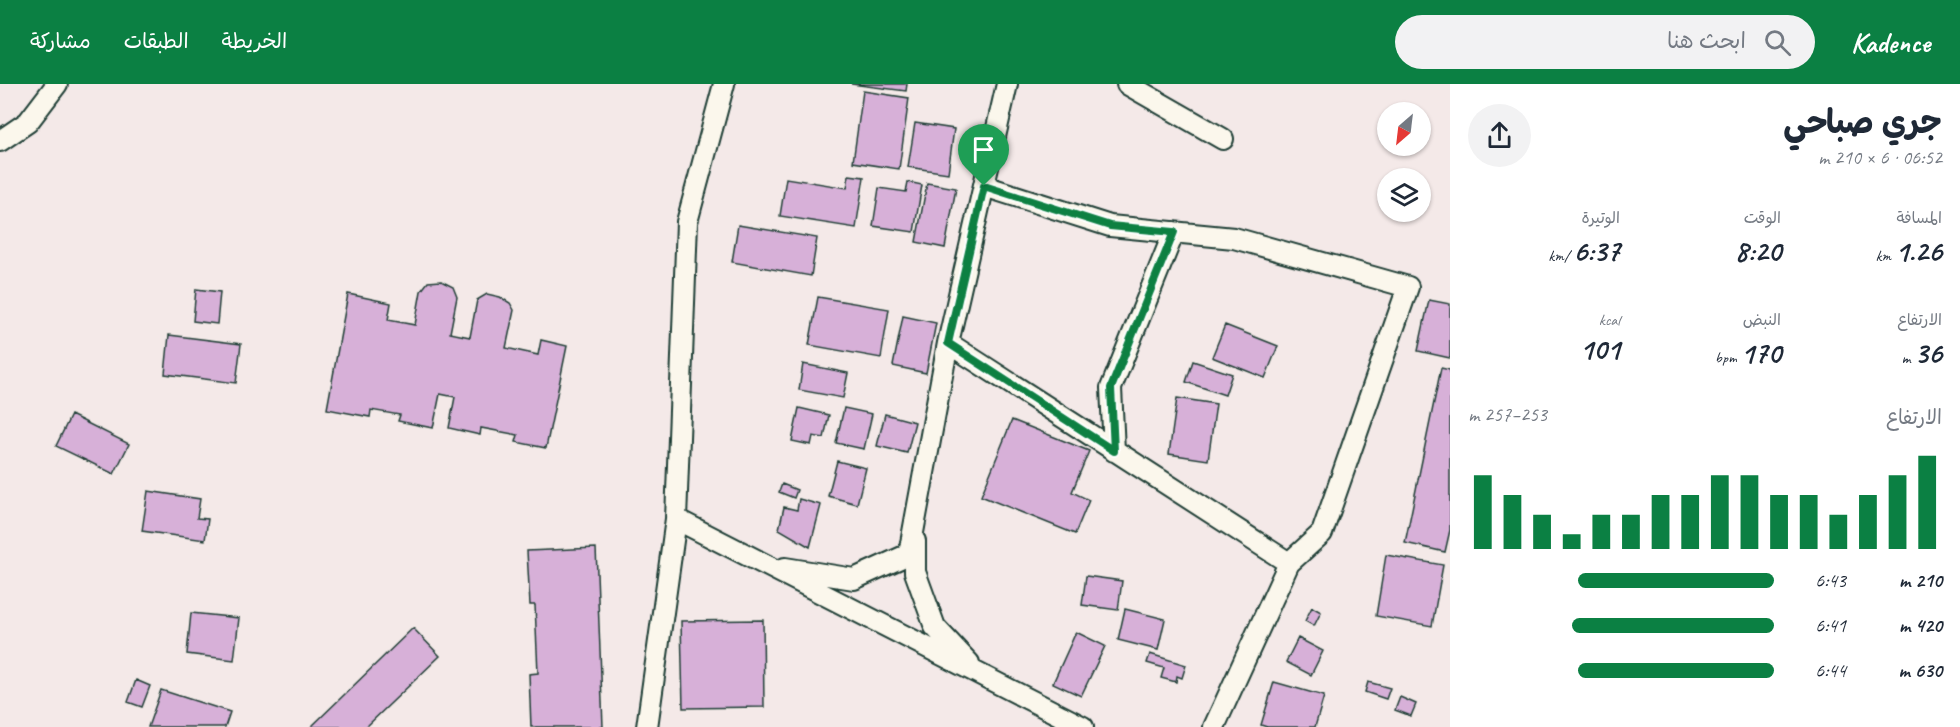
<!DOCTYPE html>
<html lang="ar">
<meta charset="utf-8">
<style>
body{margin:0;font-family:Caveat,"Playpen Sans Arabic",sans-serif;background:#f2f2f3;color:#1f2937;direction:rtl;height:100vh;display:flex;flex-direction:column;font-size:22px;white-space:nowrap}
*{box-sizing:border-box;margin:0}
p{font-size:20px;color:#747a83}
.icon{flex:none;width:33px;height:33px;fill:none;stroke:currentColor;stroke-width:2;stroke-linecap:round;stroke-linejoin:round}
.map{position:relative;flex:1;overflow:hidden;direction:ltr}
.side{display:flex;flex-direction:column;background:#fff;width:510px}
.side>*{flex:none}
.needle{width:39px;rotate:208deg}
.buttons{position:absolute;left:1377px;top:18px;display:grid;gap:12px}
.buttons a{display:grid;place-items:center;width:54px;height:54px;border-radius:50%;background:#fff;box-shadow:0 2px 4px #0004;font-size:30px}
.pin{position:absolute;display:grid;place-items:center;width:51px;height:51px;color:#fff;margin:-62px -26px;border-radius:50% 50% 50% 0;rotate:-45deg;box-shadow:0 0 6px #0007}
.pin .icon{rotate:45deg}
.round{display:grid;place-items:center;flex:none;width:63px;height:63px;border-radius:32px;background:#f2f2f3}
.head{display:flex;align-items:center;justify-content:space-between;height:102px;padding:0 18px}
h1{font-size:33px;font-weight:700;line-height:45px}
.figures{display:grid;grid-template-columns:repeat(3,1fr);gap:9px;height:102px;padding:6px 18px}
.figures div{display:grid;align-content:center}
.figures b{font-size:30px;font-weight:700}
.figures small{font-size:16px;font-weight:400}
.figures p{font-size:16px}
.chart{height:168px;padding:12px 18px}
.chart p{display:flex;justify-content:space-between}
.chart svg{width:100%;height:108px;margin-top:6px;stroke:#0b8043;stroke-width:6}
ul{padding:0 18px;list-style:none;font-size:20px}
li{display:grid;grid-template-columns:96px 72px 1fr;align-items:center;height:45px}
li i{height:15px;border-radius:8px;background:#0b8043}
header{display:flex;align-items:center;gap:36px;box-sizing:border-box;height:84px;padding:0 30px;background:#0b8043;color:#fff}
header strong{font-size:28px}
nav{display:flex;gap:33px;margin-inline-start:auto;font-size:21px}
.search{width:420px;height:54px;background:#f2f2f3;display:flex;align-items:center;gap:15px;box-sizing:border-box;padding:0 21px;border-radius:33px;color:#747a83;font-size:22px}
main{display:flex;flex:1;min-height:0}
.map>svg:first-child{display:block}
.building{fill:#d7b0d8;stroke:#1f3d34;stroke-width:1.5}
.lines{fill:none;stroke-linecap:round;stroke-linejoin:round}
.street-casing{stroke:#1f3d34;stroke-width:24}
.street{stroke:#fbf7ec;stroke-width:20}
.route-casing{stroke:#fff;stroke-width:12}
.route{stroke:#0b8043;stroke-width:8}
</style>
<header>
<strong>Kadence</strong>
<div class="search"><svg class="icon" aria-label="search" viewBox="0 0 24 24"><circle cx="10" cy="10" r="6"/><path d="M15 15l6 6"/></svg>ابحث هنا</div>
<nav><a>الخريطة</a><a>الطبقات</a><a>مشاركة</a></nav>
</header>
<main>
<section class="side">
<div class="head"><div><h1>جري صباحي</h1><p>06:52 · 6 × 210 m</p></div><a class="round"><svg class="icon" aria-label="share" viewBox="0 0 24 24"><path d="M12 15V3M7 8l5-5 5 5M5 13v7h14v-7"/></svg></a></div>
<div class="figures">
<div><p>المسافة</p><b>1.26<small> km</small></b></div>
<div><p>الوقت</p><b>8:20</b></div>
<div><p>الوتيرة</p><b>6:37<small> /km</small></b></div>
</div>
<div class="figures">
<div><p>الارتفاع</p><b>36<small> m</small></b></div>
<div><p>النبض</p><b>170<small> bpm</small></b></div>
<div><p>kcal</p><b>101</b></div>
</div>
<div class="chart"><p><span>الارتفاع</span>253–257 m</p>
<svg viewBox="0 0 160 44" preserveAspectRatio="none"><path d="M5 44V14M15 44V22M25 44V30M35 44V38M45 44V30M55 44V30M65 44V22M75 44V22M85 44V14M95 44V14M105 44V22M115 44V22M125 44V30M135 44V22M145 44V14M155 44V6"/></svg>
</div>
<ul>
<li><b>210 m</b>6:43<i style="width:64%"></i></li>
<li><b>420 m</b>6:41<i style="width:66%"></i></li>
<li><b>630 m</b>6:44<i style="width:64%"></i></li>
</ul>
</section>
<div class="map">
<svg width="1450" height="643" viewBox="0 0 1450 643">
<rect width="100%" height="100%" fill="#f4e9e8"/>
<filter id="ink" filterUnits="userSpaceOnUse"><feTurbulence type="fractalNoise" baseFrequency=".0167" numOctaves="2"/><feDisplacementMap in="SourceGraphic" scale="12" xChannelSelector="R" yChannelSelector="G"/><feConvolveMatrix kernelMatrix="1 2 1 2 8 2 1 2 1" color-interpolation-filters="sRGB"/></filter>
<g filter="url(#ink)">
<path class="building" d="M 851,0 L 907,0 L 906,7 Z
M 863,7 L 909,14 L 899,85 L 853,78 Z
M 915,39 L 954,45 L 948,89 L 908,83 Z
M 849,91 L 864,93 L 856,144 L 780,132 L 786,94 L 847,104 Z
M 908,98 L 922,101 L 914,148 L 873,142 L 879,104 L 906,108 Z
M 927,99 L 956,104 L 945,164 L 916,158 Z
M 738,141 L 817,154 L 811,192 L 732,178 Z
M 441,197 L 453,203 L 457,213 L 450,249 L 470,253 L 477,216 L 487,210 L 500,213 L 510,219 L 514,226 L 506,264 L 538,271 L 541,256 L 567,262 L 546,364 L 516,358 L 518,351 L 481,344 L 480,351 L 449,344 L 455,313 L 440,310 L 433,344 L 398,337 L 400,331 L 371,326 L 370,333 L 327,325 L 348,210 L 391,219 L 388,236 L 415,241 L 421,207 L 428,198 Z
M 196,205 L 220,208 L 217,240 L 193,237 Z
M 818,213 L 889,225 L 881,274 L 809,261 Z
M 1429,216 L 1450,220 L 1450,274 L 1418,267 Z
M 903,232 L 936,239 L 926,289 L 893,282 Z
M 1225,241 L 1278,262 L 1265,294 L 1212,273 Z
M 169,251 L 241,260 L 236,299 L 165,290 Z
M 1193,277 L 1232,290 L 1225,311 L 1186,298 Z
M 803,280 L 848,289 L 843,314 L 799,306 Z
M 1441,284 L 1450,286 L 1450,446 L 1445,468 L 1405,459 Z
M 1177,314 L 1216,320 L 1208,376 L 1169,370 Z
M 799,324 L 829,331 L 824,354 L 813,352 L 811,361 L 792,357 Z
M 844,324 L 872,330 L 864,365 L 836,359 Z
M 885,330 L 915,338 L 907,369 L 877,362 Z
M 71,331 L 129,360 L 114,390 L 56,362 Z
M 1012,336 L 1089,367 L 1072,408 L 1089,416 L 1075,450 L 981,412 Z
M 837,377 L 866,384 L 857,420 L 828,412 Z
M 782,400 L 797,406 L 794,414 L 779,408 Z
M 148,407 L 200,415 L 197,434 L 208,435 L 205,456 L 142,447 Z
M 799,415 L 821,421 L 810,463 L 779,445 L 784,423 L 797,426 Z
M 596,464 L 603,643 L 531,643 L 529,590 L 538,589 L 535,521 L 530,521 L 527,467 Z
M 1386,471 L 1443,481 L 1432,542 L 1376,532 Z
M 1086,492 L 1122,497 L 1118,526 L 1082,521 Z
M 1312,523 L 1321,528 L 1314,542 L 1305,537 Z
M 1125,525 L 1165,535 L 1158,566 L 1118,556 Z
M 191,529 L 239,534 L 234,576 L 187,570 Z
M 763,536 L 764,623 L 683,624 L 681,537 Z
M 413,544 L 440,572 L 366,643 L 311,643 Z
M 1076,548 L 1105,562 L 1081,612 L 1053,599 Z
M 1298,554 L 1323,567 L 1311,591 L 1286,578 Z
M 1150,570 L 1186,581 L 1182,594 L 1177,592 L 1176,598 L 1161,594 L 1164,584 L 1147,579 Z
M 136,596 L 150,602 L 142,623 L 128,618 Z
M 1274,598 L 1324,612 L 1315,643 L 1267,643 L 1261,641 Z
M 1368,598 L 1390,604 L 1386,615 L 1365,608 Z
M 161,606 L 230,628 L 225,643 L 148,643 Z
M 1400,613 L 1416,620 L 1411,632 L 1395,626 Z"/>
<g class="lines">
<defs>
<path id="street" d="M 1007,0 L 948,259 L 1289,479 L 1214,643
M 1127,0 L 1223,55
M 0,57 L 28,38 L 57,0
M 984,102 L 1110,142 L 1234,154 L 1408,203 L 1322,449 L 1289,479
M 1114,367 L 1111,304 L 1174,148
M 676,435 L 1083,643
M 915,457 L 915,488 L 935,543 L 969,579
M 785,484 L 854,495 L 909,470 L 948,259
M 647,643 L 676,435 L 687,138 L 724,0"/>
</defs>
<use href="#street" class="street-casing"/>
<use href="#street" class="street"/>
</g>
</g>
<g class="lines" filter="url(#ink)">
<defs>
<path id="route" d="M 984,102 L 1110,142 L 1174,148 L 1111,304 L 1114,367 L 948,259 Z"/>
</defs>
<use href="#route" class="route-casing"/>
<use href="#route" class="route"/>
</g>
</svg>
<div class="buttons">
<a><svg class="needle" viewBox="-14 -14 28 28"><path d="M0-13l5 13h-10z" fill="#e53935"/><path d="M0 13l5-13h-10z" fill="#747a83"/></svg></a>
<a><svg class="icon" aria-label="layers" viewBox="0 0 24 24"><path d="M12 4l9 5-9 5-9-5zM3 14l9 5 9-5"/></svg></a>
</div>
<div class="pin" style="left:984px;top:102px;background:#1e9e55"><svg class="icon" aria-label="arrive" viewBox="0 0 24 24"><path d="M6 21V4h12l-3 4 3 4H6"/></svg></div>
</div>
</main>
